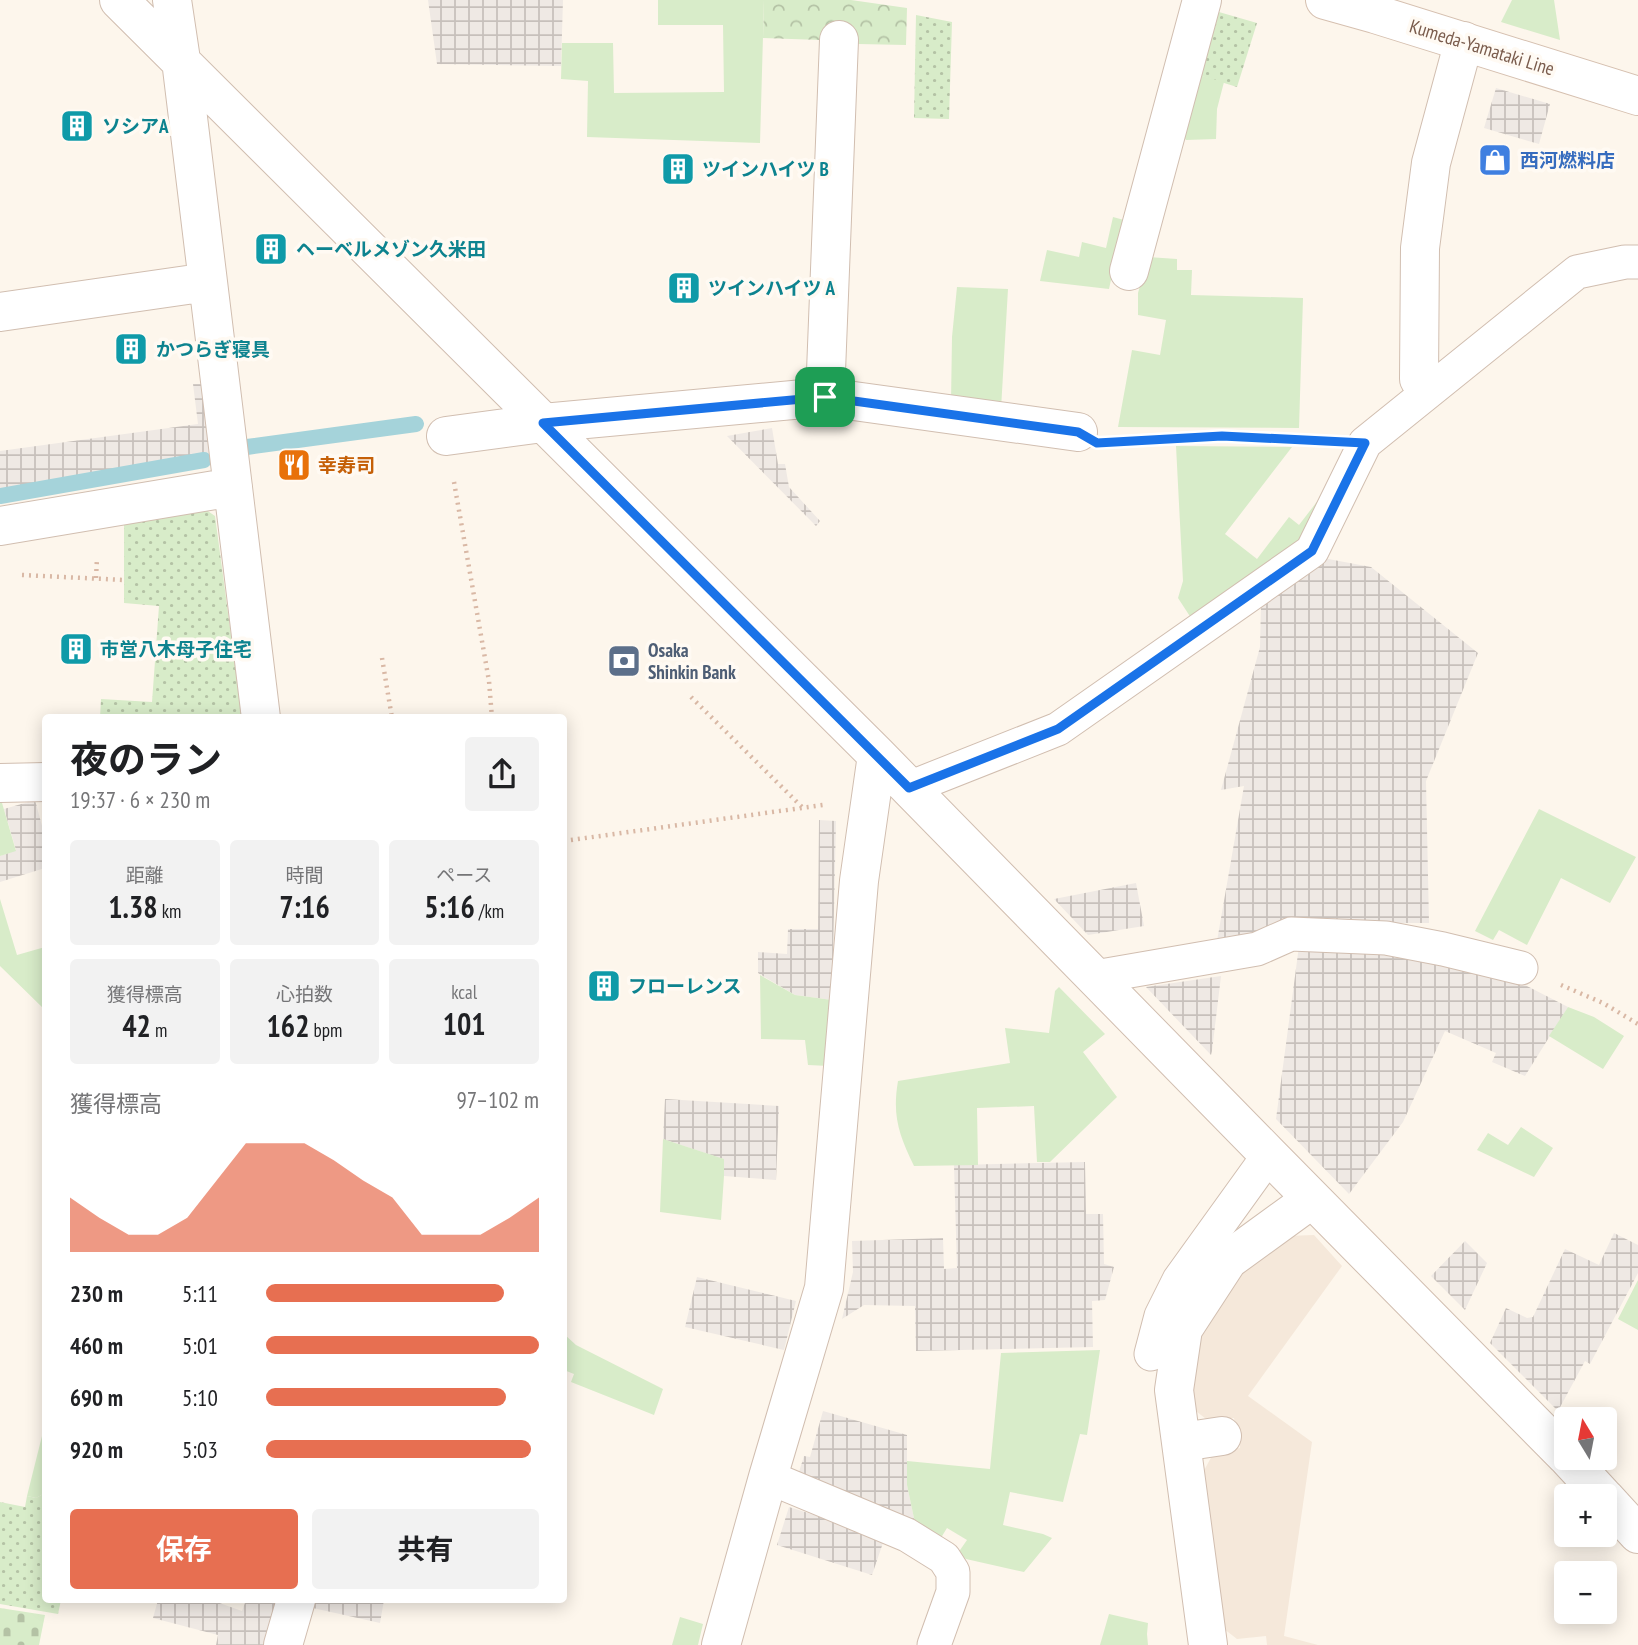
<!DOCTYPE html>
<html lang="ja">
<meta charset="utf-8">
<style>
body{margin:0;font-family:"PT Sans Narrow","Noto Sans JP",sans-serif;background:#f2f2f2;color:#202124;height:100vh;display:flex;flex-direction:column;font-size:26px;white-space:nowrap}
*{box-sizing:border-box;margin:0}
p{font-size:23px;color:#757577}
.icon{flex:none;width:38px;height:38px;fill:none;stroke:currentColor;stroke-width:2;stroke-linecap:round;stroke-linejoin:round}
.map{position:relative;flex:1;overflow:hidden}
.sheet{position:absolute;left:42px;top:714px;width:525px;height:889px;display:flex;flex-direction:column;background:#fff;border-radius:7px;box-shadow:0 4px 18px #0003}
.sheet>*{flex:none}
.needle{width:46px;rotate:350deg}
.controls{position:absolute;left:1554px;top:1407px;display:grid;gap:14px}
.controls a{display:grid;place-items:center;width:63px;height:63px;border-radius:7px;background:#fff;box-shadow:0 4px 18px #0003;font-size:35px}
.pin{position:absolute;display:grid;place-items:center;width:60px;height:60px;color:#fff;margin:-30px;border-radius:14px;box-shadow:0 4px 10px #0006}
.round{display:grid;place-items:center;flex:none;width:74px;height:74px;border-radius:7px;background:#f2f2f2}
.headline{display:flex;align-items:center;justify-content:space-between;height:119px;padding:0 28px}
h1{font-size:38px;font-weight:700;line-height:52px}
.figures{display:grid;grid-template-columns:repeat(3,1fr);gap:10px;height:119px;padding:7px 28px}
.figures div{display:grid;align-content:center;border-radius:7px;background:#f2f2f2;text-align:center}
.figures b{font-size:30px;font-weight:700}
.figures small{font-size:19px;font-weight:400}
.figures p{font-size:19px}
.chart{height:196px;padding:14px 28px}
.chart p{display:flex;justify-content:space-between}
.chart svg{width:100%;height:126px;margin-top:7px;fill:#e76f51;opacity:.7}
.cta{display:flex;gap:14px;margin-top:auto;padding:14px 28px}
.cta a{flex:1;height:80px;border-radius:7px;background:#e76f51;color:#fff;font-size:28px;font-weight:700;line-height:80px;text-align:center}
.cta a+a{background:#f2f2f2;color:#202124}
ul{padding:0 28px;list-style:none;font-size:23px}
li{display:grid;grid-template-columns:112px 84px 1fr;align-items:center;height:52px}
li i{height:18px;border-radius:9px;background:#e76f51}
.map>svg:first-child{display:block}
.residential{fill:#f5e8da}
.industrial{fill:url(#industrial-grid)}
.grass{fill:url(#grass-dots)}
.forest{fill:url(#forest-crowns)}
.cemetery{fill:url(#cemetery-stones)}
.garden{fill:#d8ecc9}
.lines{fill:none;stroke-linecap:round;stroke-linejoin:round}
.stream{stroke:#a5d3da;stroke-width:16}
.lane-casing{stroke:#d1beb0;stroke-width:35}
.street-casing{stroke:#d1beb0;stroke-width:40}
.secondary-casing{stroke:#d6c0b0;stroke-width:40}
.path{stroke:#d9b8a5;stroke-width:4.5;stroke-dasharray:2 5;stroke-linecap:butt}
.lane{stroke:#fff;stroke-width:33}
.street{stroke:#fff;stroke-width:38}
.secondary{stroke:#fff;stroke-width:38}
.route-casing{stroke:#fff;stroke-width:14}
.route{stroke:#1a73e8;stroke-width:9}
.labels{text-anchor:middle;stroke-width:7;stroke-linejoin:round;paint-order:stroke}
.street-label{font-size:19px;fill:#7a5c4d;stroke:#fffaf3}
.culture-label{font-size:19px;font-weight:bold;fill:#0d838f;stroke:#fffaf3;text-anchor:start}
.shop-label{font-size:19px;font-weight:bold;fill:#366cbe;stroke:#fffaf3;text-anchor:start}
.food-label{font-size:19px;font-weight:bold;fill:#c56008;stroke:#fffaf3;text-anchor:start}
.service-label{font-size:19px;font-weight:bold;fill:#4e5e75;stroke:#fffaf3;text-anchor:start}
</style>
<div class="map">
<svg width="1638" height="1645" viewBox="0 0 1638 1645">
<defs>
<pattern id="industrial-grid" width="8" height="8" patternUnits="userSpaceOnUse" patternTransform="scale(1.75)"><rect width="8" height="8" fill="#efe9e4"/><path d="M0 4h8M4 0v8" fill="none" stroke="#c7c0bb"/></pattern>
<pattern id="grass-dots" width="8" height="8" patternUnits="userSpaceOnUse" patternTransform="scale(1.75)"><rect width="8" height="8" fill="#d8ecc9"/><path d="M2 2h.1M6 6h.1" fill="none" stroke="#b4c2a5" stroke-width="1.8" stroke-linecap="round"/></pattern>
<pattern id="forest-crowns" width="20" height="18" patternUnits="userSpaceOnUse" patternTransform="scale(1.75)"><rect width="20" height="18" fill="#d8ecc9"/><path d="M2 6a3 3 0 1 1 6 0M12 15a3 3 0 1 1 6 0" fill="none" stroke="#b4c2a5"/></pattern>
<pattern id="cemetery-stones" width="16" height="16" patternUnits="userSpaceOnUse" patternTransform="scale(1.75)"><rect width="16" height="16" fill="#d8ecc9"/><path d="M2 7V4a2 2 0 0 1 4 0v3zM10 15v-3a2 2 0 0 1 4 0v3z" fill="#b4c2a5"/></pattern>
</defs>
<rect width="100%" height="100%" fill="#fdf6ec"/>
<path class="residential" d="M 1314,1235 L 1342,1266 L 1248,1396 L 1312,1442 L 1284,1636 L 1318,1645 L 1267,1645 L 1266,1636 L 1237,1639 L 1219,1625 L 1201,1476 L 1213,1454 L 1240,1448 L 1234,1418 L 1210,1422 L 1192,1408 L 1187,1391 L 1199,1332 L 1239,1275 L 1287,1236 Z"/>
<path class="industrial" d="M 428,0 L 563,0 L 561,66 L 437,64 Z
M 1496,88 L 1550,104 L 1539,144 L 1484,128 Z
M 193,384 L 205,384 L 212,449 L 205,457 L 0,493 L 0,451 L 198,424 Z
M 772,428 L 778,464 L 785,464 L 789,487 L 820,521 L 816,526 L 727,436 Z
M 1323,558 L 1371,567 L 1478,653 L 1426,781 L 1429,923 L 1375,923 L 1294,917 L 1256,936 L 1217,941 L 1244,786 L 1221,790 L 1260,647 L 1261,604 Z
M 35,800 L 45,837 L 45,868 L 0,882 L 0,856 L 16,850 L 4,809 Z
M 819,820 L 836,821 L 832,1000 L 795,995 L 758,973 L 758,952 L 787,954 L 788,929 L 818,929 Z
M 1136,883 L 1144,926 L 1088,935 L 1054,899 Z
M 1299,946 L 1421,952 L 1517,981 L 1568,1007 L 1525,1076 L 1492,1062 L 1496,1053 L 1445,1031 L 1403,1122 L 1349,1194 L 1276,1119 Z
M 1221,976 L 1212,1051 L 1211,1055 L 1146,987 Z
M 665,1099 L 779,1106 L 776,1180 L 724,1176 L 723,1159 L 663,1139 Z
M 1085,1162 L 1086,1214 L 1103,1214 L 1104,1264 L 1114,1267 L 1105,1300 L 1092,1301 L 1093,1347 L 916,1351 L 915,1306 L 864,1305 L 842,1319 L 853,1272 L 852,1241 L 943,1238 L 944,1269 L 957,1268 L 954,1165 Z
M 1614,1233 L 1638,1245 L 1638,1273 L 1590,1364 L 1585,1361 L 1558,1411 L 1490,1343 L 1506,1308 L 1527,1318 L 1533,1317 L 1565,1249 L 1599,1265 Z
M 1465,1241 L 1487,1263 L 1465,1310 L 1431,1276 Z
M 697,1277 L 796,1301 L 784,1350 L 685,1327 Z
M 823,1411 L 907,1435 L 907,1485 L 915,1523 L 798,1475 L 804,1456 L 810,1457 Z
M 789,1507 L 885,1537 L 872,1575 L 777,1545 Z
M 158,1600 L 211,1600 L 242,1611 L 246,1600 L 279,1600 L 268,1645 L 216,1645 L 218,1635 L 153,1618 Z
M 315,1600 L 384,1600 L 380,1623 L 313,1608 Z"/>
<path class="grass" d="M 1212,10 L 1257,23 L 1237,87 L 1195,74 Z
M 916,15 L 952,22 L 949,119 L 914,118 Z
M 199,505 L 215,516 L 242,717 L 100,718 L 101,699 L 152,702 L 159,606 L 124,603 L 124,520 Z
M 45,1493 L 46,1600 L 61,1600 L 58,1614 L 0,1604 L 0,1502 L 25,1507 L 27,1496 L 36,1498 Z"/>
<path class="forest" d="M 764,0 L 851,0 L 907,8 L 906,45 L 858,44 L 820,40 L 763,38 Z"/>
<path class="cemetery" d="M 0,1608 L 45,1615 L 39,1645 L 0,1645 Z"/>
<path class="garden" d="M 658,0 L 764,0 L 760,143 L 587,137 L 588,81 L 561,79 L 562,43 L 613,43 L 614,93 L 724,92 L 723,25 L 658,25 Z
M 1512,0 L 1554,0 L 1560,40 L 1501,22 Z
M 1195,74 L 1224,82 L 1217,109 L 1216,139 L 1186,140 L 1179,130 Z
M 1113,217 L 1124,220 L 1109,289 L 1040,281 L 1047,250 L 1079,257 L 1082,242 L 1106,248 Z
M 1148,257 L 1177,259 L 1177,270 L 1192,270 L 1191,295 L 1303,298 L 1299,428 L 1118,427 L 1132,350 L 1160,355 L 1166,320 L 1138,315 L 1138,293 Z
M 957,287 L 1008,289 L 1001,409 L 951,402 L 952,337 Z
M 1176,446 L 1292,447 L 1225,534 L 1257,559 L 1289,517 L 1299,525 L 1329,486 L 1303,545 L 1193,621 L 1178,598 L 1183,581 Z
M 0,796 L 16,851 L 0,856 Z
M 1539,809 L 1636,857 L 1610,903 L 1561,878 L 1527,945 L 1499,930 L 1493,940 L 1475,931 Z
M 0,899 L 17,955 L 45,947 L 45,1010 L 0,966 Z
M 760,975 L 795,995 L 832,1000 L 829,1066 L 808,1065 L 805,1040 L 761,1039 Z
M 1059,987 L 1105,1034 L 1083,1052 L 1117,1097 L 1050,1162 L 1037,1162 L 1034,1106 L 977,1108 L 978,1165 L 914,1166 C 899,1135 892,1116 898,1081 L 1010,1063 L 1005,1028 L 1049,1033 L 1055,991 Z
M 1568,1007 L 1594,1017 L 1624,1036 L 1603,1069 L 1549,1036 Z
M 1521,1127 L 1553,1148 L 1534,1177 L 1477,1150 L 1488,1133 L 1508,1145 Z
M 663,1139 L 724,1159 L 724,1176 L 721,1220 L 660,1212 Z
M 1638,1280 L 1638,1330 L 1618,1319 Z
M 564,1334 L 576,1345 L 663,1389 L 654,1415 L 571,1382 L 574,1374 L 564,1370 Z
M 1100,1350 L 1087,1435 L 1080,1434 L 1063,1502 L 1010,1492 L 1003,1525 L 1043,1534 L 1052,1538 L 1024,1572 L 966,1559 L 958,1553 L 967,1540 L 947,1528 L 939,1541 L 915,1523 L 907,1485 L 907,1461 L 990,1469 L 1001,1353 Z
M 45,1424 L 45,1493 L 36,1498 L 27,1496 Z
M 1109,1614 L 1148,1623 L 1147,1634 L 1148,1645 L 1100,1645 Z
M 680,1617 L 703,1624 L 698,1645 L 672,1645 Z"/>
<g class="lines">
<path class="stream" d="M 247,447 L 416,424
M 0,496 L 204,460"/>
<defs>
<path id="lane" d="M 909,788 L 1058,729 L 1312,551 L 1365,443 L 1577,272 L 1625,262 L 1638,262
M 1095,977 L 1257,949 L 1291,934 L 1386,938 L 1443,949 L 1521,968
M 1151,1354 L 1161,1316 L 1179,1280 L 1269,1155
M 768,1477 L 907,1535 L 944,1558 L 953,1572 L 953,1592 L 934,1645"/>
<path id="street" d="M 119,0 L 877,755 L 1269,1155 L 1566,1456
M 172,0 L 181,60 L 261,718
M 1129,271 L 1202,0
M 0,312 L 208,282
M 1419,379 L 1420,248 L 1431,163 L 1464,41
M 825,397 L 839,40
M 446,436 L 543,423 L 825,397 L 1078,432
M 0,526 L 233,487
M 0,783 L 46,782
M 1182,1442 L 1222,1436
M 1568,1458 L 1603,1496
M 1605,1498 L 1638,1534
M 283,1645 L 296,1600
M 721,1645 L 768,1477 L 824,1288 L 859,881 L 877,755
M 1208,1645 L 1174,1390 L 1183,1329 L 1228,1260 L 1312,1199"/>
<path id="secondary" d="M 1325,0 L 1375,14 L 1638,96"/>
</defs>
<use href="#lane" class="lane-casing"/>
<use href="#street" class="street-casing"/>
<use href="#secondary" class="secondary-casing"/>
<path class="path" d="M 1125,441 L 1222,436 L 1316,440
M 454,482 L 489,681 L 492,718
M 22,575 L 124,580
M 96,578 L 97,558
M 382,658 L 392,718
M 691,697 L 802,807
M 564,841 L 823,805
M 1561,985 L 1603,1003 L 1638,1024"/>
<use href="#lane" class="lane"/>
<use href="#street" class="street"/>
<use href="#secondary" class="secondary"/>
</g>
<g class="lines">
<defs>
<path id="route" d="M 825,397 L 1078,432 L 1097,443 L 1222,436 L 1365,443 L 1312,551 L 1058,729 L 909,788 L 543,423 Z"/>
</defs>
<use href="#route" class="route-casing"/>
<use href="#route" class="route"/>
</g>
<defs>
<symbol id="building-square" viewBox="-11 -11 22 22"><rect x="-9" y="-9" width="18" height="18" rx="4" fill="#0f9aa8" stroke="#fffaf3"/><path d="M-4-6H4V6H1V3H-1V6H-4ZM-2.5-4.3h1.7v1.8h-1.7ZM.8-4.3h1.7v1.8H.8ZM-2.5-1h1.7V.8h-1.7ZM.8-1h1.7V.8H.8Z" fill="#fff"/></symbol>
<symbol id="shop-square" viewBox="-11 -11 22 22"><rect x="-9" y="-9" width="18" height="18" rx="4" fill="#3f7fe0" stroke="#fffaf3"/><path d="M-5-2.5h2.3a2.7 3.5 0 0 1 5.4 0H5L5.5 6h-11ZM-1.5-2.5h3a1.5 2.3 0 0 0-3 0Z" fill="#fff"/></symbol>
<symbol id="restaurant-square" viewBox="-11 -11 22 22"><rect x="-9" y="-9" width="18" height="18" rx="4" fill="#e8710a" stroke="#fffaf3"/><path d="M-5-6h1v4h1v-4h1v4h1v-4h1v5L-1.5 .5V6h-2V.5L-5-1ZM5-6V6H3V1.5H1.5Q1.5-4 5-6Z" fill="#fff"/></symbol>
<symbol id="bank-square" viewBox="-11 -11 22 22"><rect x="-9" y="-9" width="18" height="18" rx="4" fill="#5c6f8a" stroke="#fffaf3"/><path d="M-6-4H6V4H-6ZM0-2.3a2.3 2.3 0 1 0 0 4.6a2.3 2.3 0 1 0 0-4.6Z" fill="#fff"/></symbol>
</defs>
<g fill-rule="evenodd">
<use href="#building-square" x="58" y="107" width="38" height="38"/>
<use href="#shop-square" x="1476" y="141" width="38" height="38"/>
<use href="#building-square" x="659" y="150" width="38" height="38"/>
<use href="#building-square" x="252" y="230" width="38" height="38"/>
<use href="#building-square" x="665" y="269" width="38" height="38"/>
<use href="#building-square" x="112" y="330" width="38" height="38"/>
<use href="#restaurant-square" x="275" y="446" width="38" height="38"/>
<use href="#building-square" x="57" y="630" width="38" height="38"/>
<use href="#bank-square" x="605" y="642" width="38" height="38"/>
<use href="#building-square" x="585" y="967" width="38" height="38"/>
</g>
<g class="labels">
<g class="street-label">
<text transform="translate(1482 47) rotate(17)" y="7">Kumeda-Yamataki Line</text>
</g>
<g class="culture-label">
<text x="102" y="133">ソシアA</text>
<text x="702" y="176">ツインハイツ B</text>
<text x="296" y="256">ヘーベルメゾン久米田</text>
<text x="708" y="295">ツインハイツ A</text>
<text x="156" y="356">かつらぎ寝具</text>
<text x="100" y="656">市営八木母子住宅</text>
<text x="628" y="993">フローレンス</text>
</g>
<g class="shop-label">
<text x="1520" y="167">西河燃料店</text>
</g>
<g class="food-label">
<text x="318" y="472">幸寿司</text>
</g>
<g class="service-label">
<text x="648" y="657">Osaka<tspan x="648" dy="22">Shinkin Bank</tspan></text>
</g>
</g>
</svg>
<div class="controls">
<a><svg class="needle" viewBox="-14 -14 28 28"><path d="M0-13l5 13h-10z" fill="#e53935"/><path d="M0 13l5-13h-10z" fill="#757577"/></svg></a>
<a>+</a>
<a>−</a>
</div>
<div class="pin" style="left:825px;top:397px;background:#1e9e55"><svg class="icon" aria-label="arrive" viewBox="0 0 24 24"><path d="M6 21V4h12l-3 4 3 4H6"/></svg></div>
<section class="sheet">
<div class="headline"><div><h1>夜のラン</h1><p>19:37 · 6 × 230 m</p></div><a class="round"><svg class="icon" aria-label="share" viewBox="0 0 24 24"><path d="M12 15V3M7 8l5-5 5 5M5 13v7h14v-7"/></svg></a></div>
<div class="figures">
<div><p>距離</p><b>1.38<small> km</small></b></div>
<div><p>時間</p><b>7:16</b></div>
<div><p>ペース</p><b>5:16<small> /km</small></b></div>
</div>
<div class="figures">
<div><p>獲得標高</p><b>42<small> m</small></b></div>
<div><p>心拍数</p><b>162<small> bpm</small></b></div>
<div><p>kcal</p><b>101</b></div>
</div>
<div class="chart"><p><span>獲得標高</span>97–102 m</p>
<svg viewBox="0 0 160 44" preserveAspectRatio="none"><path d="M0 44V25L10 32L20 38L30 38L40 32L50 19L60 6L70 6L80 6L90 12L100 19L110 25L120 38L130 38L140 38L150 32L160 25V44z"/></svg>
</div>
<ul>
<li><b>230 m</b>5:11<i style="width:87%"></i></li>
<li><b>460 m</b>5:01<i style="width:100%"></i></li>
<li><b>690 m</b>5:10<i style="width:88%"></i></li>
<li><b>920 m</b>5:03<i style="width:97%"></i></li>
</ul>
<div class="cta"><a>保存</a><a>共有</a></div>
</section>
</div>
